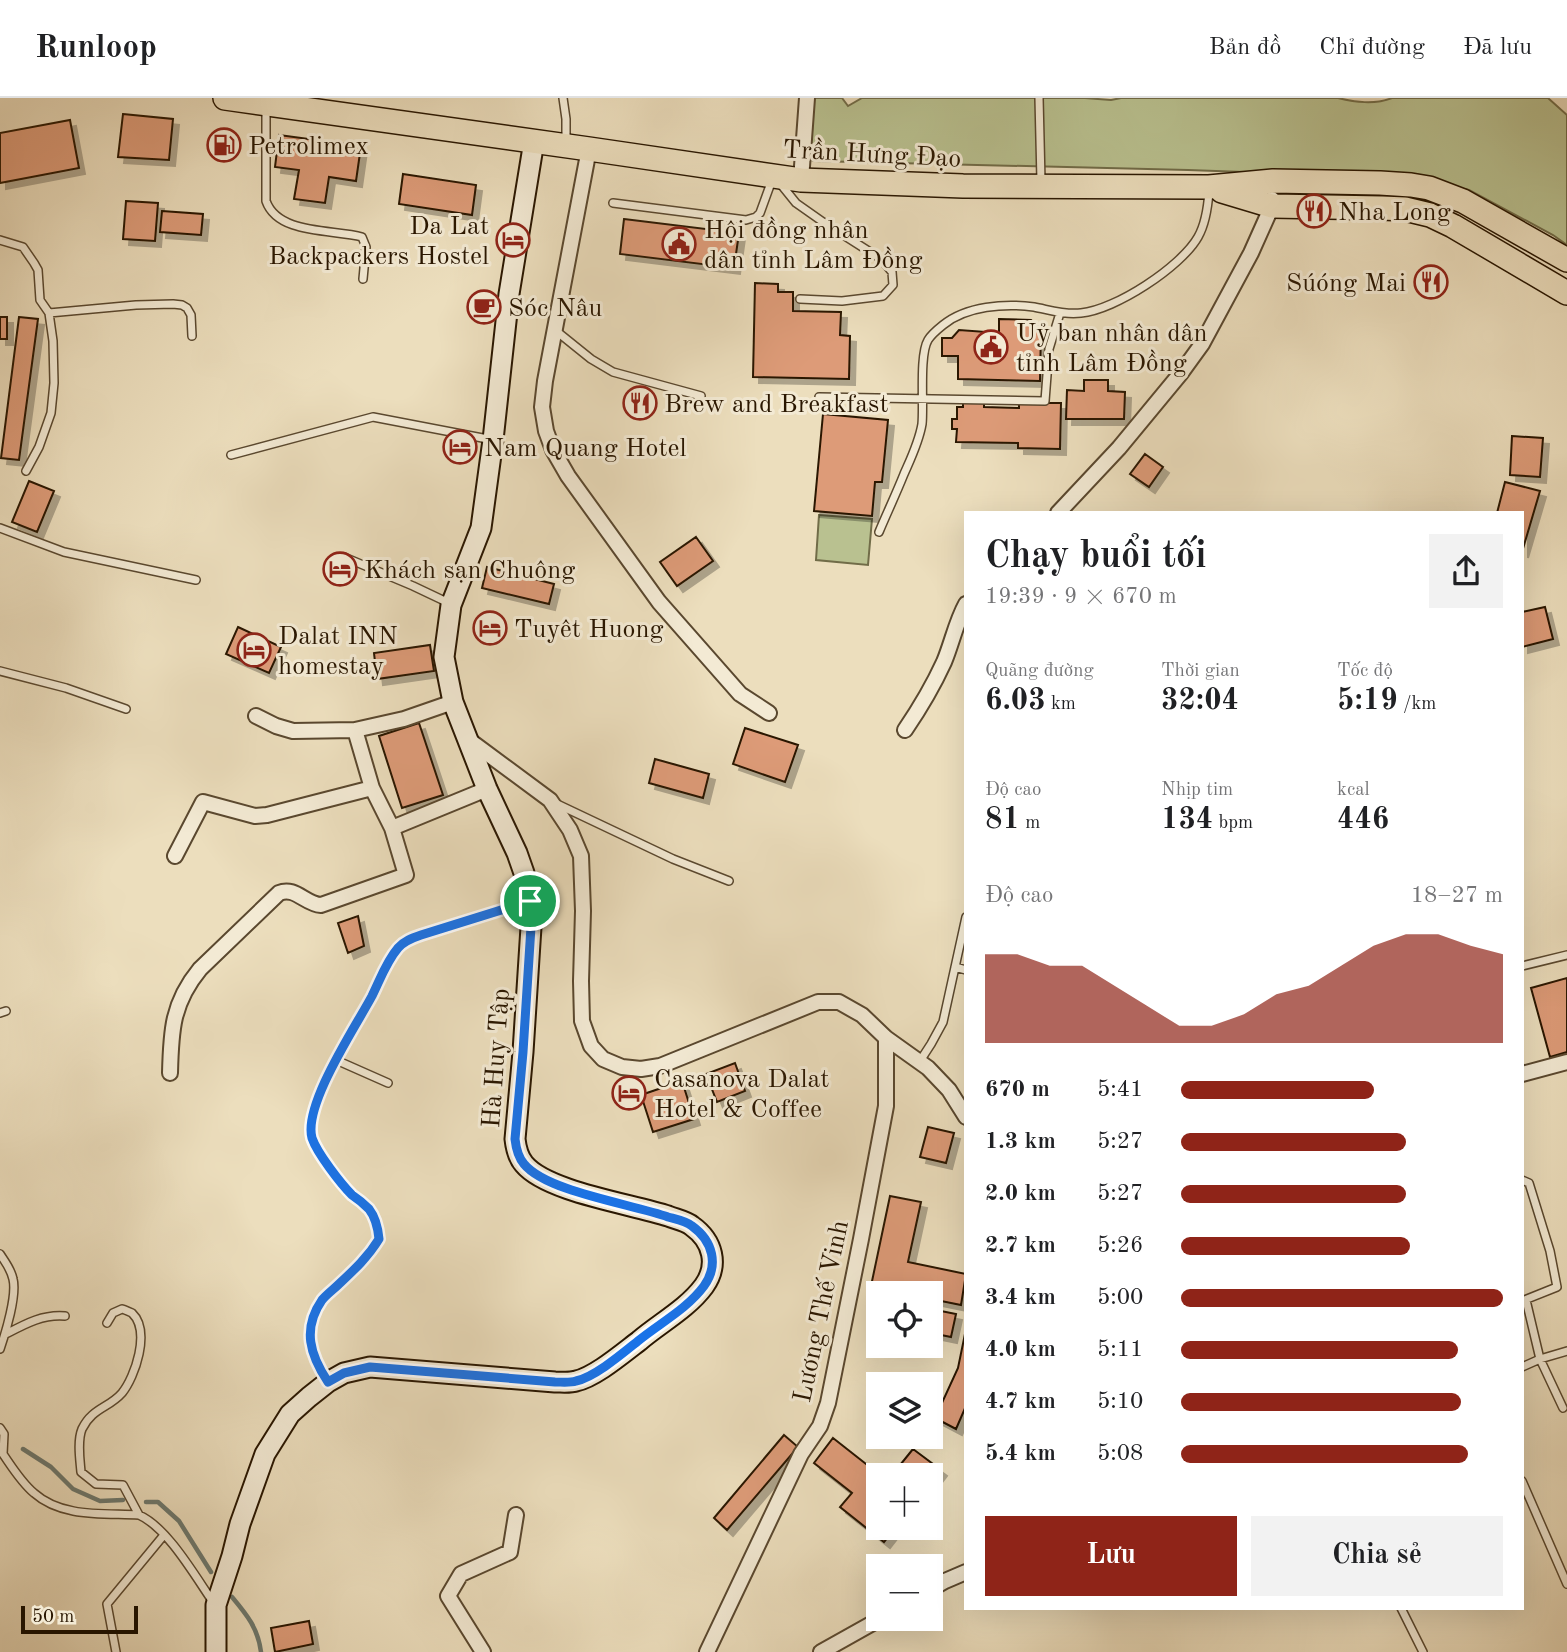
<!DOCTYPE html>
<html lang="vi">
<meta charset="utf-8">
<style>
body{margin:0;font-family:"Old Standard TT",serif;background:#f2f2f2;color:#202124;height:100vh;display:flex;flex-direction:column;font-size:26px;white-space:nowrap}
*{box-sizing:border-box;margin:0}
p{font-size:23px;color:#757577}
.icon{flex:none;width:38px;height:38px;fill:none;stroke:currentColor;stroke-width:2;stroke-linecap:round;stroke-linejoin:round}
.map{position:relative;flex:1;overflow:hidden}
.details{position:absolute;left:964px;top:413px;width:560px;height:1099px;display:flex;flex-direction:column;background:#fff;border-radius:0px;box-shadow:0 7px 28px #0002}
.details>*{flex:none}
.tools{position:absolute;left:866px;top:1183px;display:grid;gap:14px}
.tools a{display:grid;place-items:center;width:77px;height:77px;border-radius:0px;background:#fff;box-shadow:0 7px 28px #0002;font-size:35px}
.scale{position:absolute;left:21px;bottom:18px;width:117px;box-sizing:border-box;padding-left:7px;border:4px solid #291600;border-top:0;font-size:19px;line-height:24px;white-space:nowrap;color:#291600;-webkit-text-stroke:5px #f3ead4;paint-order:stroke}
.pin{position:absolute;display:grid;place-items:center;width:60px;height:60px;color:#fff;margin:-30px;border:4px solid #fff;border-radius:50%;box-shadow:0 2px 7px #0007}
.round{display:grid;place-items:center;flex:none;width:74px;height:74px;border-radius:0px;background:#f2f2f2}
.summary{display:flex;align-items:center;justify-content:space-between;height:119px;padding:0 21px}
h1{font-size:38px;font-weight:700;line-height:52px}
.figures{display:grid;grid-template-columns:repeat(3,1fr);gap:10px;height:119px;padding:7px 21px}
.figures div{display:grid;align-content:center}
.figures b{font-size:30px;font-weight:700}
.figures small{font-size:19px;font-weight:400}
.figures p{font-size:19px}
.chart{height:196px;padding:14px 21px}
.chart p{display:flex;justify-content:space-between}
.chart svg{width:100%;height:126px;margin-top:7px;fill:#8f2418;opacity:.7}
.cta{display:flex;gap:14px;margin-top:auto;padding:14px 21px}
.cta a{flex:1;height:80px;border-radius:0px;background:#8f2418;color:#fff;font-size:28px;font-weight:700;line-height:80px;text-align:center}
.cta a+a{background:#f2f2f2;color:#202124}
ul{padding:0 21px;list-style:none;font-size:23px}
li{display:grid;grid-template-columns:112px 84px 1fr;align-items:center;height:52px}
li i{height:18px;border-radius:9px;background:#8f2418}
header{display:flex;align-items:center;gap:42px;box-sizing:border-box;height:98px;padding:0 35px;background:#fff;border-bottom:2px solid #e0e0e0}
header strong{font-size:33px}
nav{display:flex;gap:38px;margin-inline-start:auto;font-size:24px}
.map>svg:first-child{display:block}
.green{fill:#b9c190;stroke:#716c48;stroke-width:2}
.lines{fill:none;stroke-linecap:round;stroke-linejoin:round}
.stream{stroke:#6d796f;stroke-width:4.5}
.building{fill:#dd9b78;stroke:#291600;stroke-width:2;filter:url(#shadow)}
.lane-casing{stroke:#5a482f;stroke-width:10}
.street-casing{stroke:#5a482f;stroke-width:18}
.secondary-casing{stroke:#291600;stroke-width:23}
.primary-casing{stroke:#291600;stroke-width:26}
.lane{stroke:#f3ead4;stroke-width:7}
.street{stroke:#f3ead4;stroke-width:14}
.secondary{stroke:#f3ead4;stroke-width:19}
.primary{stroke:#ecdebd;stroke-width:23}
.route-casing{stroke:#fff;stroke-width:14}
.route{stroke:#1a73e8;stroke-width:9}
.labels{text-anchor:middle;stroke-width:6;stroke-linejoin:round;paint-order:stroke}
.poi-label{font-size:26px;fill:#291600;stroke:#f3ead4;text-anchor:start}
.street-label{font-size:26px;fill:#291600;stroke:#f3ead4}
</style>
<header>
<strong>Runloop</strong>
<nav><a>Bản đồ</a><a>Chỉ đường</a><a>Đã lưu</a></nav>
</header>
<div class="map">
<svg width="1567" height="1554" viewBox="0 0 1567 1554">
<defs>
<filter id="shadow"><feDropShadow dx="6" dy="6" stdDeviation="0" flood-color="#0004"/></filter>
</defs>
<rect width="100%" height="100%" fill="#ecdebd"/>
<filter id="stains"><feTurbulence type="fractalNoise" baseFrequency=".00286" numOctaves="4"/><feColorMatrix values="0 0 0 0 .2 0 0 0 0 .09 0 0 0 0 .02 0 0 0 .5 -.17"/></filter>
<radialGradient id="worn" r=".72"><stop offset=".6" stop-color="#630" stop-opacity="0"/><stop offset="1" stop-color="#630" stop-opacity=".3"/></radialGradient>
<path class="green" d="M 813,0 L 842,0 L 848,8 L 862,0 L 1085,0 L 1111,2 L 1121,0 L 1338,0 C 1355,4 1374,7 1392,0 L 1548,0 L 1567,17 L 1567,147 L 1553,137 L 1469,92 L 1411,80 L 1188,72 L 814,63 L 806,60 Z
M 819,417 L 872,421 L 868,467 L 816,462 Z"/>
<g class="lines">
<path class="stream" d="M 23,1351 L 51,1369 L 73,1391 L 100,1403 L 123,1402
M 146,1404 L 158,1404 L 179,1423 L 211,1474
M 232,1499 C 247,1517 258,1530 261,1554"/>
</g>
<path class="building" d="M 123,16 L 173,21 L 169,62 L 118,59 Z
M 70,22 L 79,70 L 0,85 L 0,35 Z
M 279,37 L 361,48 L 356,83 L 329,79 L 325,105 L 294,101 L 299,72 L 275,69 Z
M 403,76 L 476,87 L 472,117 L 399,106 Z
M 126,103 L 158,105 L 155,143 L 123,141 Z
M 162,113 L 203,116 L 201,137 L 160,134 Z
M 624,121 L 739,135 L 734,170 L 620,156 Z
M 755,185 L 778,186 L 778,194 L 793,194 L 793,213 L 841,214 L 840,237 L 850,238 L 849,281 L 753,279 Z
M 0,219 L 7,219 L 7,241 L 0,241 Z
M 19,219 L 38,221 L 19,362 L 1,360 Z
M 999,221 L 1031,222 L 1041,231 L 1040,283 L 958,281 L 958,258 L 942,258 L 942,240 L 952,240 L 959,232 L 999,235 Z
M 1084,282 L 1108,282 L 1108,293 L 1125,294 L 1124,321 L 1066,321 L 1067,292 L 1084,293 Z
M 963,303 L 984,304 L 984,309 L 1019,310 L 1019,305 L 1061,305 L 1060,351 L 1018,350 L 1018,345 L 956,344 L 957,331 L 952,331 L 952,321 L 957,321 L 957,309 L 963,309 Z
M 823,316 L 888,322 L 882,384 L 875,384 L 872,418 L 814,413 Z
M 1512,338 L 1543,340 L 1540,379 L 1510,377 Z
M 1145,356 L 1163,369 L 1149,389 L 1130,376 Z
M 29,383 L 54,393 L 37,434 L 12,424 Z
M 1505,384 L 1540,393 L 1522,454 L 1522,415 L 1497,415 Z
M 696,439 L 713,463 L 677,488 L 660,464 Z
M 487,469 L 554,486 L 549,506 L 482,490 Z
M 1545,509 L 1553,541 L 1522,549 L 1522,514 Z
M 238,529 L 281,549 L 269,575 L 226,556 Z
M 430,547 L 434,573 L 377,581 L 374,555 Z
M 419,625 L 443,697 L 402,710 L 379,638 Z
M 745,630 L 798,647 L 785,684 L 733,666 Z
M 655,661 L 709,676 L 703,700 L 649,685 Z
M 358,818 L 364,848 L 348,855 L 338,825 Z
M 1567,880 L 1567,954 L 1550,959 L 1531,890 Z
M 735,965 L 745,993 L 717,1004 L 706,976 Z
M 682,983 L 694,1021 L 653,1034 L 641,997 Z
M 928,1029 L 954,1035 L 946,1065 L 920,1059 Z
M 890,1098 L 921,1104 L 908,1164 L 966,1176 L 961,1207 L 931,1201 L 931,1195 L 905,1195 L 871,1188 Z
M 931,1211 L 956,1216 L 951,1239 L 931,1235 Z
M 966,1231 L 966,1308 L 956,1331 L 935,1320 L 958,1270 Z
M 784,1337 L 798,1349 L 727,1432 L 714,1420 Z
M 833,1340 L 880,1377 L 878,1377 L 878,1430 L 895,1430 L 884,1444 L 840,1409 L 852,1395 L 814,1365 Z
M 913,1351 L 941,1372 L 931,1385 L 931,1377 L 892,1377 Z
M 309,1523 L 313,1546 L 275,1554 L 271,1530 Z"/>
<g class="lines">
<defs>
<path id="lane" d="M 563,0 L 566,21 L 566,43
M 1039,0 L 1041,83
M 266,10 L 266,103 C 278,137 333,131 362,139 L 366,149 L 363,181
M 779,84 L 796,105 L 823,124 L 881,161 L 892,174 L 893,187 L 883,198 L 842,203 L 800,201
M 613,105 L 746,122 L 756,119 L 760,115 L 772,82
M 0,142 L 23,149 L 34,165 L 38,172 L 40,202 L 49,215 L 53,243 L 54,285 L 51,315 L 39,349 L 26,373
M 49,215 L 136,207 L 173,206 L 182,207 L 187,210 L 191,217 L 192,238
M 555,232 L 591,261 L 613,274 L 701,298
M 819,299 L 1045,303 L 1049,251 L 1060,215
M 231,357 L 373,319 L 493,342
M 0,430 L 64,454 L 196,482
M 879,434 C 887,415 896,396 904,376 C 911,360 919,344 922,326 C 924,307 919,257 928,242 C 931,237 938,231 943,227 C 966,208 1005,205 1034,209 C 1050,212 1065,217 1081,215 C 1115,212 1181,169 1198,139 C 1206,125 1208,108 1209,93
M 344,459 L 413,488 L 451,506
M 0,573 L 66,590 L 126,611
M 557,706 L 673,761 L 729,783
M 1522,868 L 1567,857
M 955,869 L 966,872
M 0,915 L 6,913
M 336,962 L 388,985
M 920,963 L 931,946 L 943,924 L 966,819
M 1522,1082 L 1529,1085 L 1550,1153 L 1557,1189 L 1522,1203
M 0,1156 C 5,1164 11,1171 13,1181 C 17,1197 6,1234 0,1251
M 1526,1202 L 1540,1261 L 1563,1310
M 107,1225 L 113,1215 L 122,1211 C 123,1211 132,1215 132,1215 C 151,1233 135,1279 122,1295 C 109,1310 92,1310 82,1331 C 77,1343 80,1362 81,1374 L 96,1386 L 123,1387 L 139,1417
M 6,1236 C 25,1226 43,1216 65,1218
M 1522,1269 L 1540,1261 L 1567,1253
M 327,1283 C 310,1257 302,1229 323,1201 C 327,1196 334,1191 339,1186 C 354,1172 368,1159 379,1141 C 377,1130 376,1120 368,1111 C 364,1106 357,1101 352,1097 C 341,1086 317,1054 312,1040 C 303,1007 356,928 372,898 C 380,882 386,864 398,850 C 404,843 412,840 421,837 L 529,803
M 0,1330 L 4,1336 L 3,1356 C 12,1369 21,1384 34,1395 C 62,1420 104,1415 139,1417 C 167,1429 195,1478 213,1504
M 1522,1383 L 1567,1486
M 1401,1510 L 1423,1554
M 116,1554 L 107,1506 L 164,1437"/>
<path id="street" d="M 589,51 L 545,283 L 542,309 L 546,333 L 553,352 L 568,378 L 659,504 L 740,596 L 769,615
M 801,82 L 807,0
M 1058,415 L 1119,350 L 1181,275 L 1202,246 L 1251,155 L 1272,108 L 1272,101
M 256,618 L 276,628 L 293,633 L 355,632 L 404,621 L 453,604
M 355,632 L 372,690
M 905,632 C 920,610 933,588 944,564 C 952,545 956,524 966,506
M 469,642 L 550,702 L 570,732 L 581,758 L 583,813 L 581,883 L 582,923 L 591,948 L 603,961 L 622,969 L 641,971 L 660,968 L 818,904 L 839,904 L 862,917 L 886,940 L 928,970 L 949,992 L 966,1019
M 392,730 L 487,691
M 170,975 C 171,933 172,905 200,871 L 279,795 C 295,788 305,806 321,807 L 406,777 L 392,730 L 372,690 L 267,717 L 255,718 L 203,704 L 175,758
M 1522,976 L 1567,964
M 931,1491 L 945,1483 L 966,1474
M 483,1554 L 448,1498 L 461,1476 L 510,1454 L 516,1417
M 707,1554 L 801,1356 L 820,1328 L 828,1305 L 861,1141 L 886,1008 L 886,940
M 821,1554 L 880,1521"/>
<path id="secondary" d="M 216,1554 L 216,1507 L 232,1458 L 240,1426 L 265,1356 L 290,1316 L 309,1299 L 328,1284 L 344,1275 L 370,1269 L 555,1284 C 562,1284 570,1285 576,1283 C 595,1279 623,1255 639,1243 C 660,1225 687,1211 704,1188 C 719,1167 713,1143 692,1128 C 686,1123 675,1121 668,1118 C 632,1106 547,1094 524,1066 C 518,1059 516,1050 515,1041 L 523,954 L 531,829 L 529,803 L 524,775 L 517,755 L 487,691 L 453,604 L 444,559 L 451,507 L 481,430 L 493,342 L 509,196 L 534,43"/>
<path id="primary" d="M 225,0 L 589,51 L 801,82 L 963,88 L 1209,89 L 1273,83 L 1380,85 L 1411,87 L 1429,90 L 1463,103 L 1567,162
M 1222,93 L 1272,108 L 1382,110 L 1405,111 L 1430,117 L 1453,128 L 1567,195"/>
</defs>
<use href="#lane" class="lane-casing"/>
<use href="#street" class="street-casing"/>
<use href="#secondary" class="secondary-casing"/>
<use href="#primary" class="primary-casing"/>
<use href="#lane" class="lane"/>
<use href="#street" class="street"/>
<use href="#secondary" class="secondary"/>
<use href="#primary" class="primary"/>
</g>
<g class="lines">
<defs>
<path id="route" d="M 530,803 L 531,829 L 523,954 L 515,1041 C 516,1050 518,1059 524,1066 C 547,1094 632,1106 668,1119 C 675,1121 686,1123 692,1128 C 713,1143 719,1167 704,1188 C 687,1211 660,1225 638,1243 C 623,1255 595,1279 576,1283 C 570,1285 562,1284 555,1284 L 370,1269 L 344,1275 L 328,1284 C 310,1257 302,1231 322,1202 C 327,1196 334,1191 339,1186 C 354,1172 368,1159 379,1141 C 378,1130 376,1120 369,1111 C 364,1106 358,1101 352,1097 C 341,1086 317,1055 312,1040 C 303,1007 356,928 372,898 C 380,882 386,864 398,850 C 404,843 412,840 421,837 Z"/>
</defs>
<use href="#route" class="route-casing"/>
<use href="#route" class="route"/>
</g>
<defs>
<symbol id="fuel-ring" viewBox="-11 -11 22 22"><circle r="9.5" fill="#f3ead4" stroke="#8f2418" stroke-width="1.5"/><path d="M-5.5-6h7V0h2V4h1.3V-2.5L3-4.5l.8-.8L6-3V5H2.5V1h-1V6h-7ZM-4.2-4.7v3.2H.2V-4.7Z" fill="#8f2418"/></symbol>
<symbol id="restaurant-ring" viewBox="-11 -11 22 22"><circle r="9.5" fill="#f3ead4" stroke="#8f2418" stroke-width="1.5"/><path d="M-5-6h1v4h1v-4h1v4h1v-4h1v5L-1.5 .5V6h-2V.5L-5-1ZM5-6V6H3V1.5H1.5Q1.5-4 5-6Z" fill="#8f2418"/></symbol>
<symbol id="hotel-ring" viewBox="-11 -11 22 22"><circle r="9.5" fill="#f3ead4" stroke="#8f2418" stroke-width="1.5"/><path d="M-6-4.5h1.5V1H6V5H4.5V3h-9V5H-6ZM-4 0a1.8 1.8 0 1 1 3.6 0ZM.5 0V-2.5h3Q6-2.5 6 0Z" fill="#8f2418"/></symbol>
<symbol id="civic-ring" viewBox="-11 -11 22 22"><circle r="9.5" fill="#f3ead4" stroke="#8f2418" stroke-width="1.5"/><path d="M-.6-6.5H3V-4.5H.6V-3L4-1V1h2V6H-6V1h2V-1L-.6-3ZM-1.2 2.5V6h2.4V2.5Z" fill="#8f2418"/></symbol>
<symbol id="cafe-ring" viewBox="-11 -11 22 22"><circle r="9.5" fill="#f3ead4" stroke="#8f2418" stroke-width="1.5"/><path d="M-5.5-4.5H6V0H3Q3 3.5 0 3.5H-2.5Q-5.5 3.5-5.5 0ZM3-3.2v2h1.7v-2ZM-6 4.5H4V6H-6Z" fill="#8f2418"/></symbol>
</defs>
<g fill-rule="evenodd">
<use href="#fuel-ring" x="205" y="28" width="38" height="38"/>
<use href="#restaurant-ring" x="1295" y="94" width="38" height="38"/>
<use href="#hotel-ring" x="494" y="123" width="38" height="38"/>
<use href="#civic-ring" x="660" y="127" width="38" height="38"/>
<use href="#restaurant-ring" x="1412" y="165" width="38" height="38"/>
<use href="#cafe-ring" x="465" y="190" width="38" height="38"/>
<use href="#civic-ring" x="972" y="230" width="38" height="38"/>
<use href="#restaurant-ring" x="621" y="286" width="38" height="38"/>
<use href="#hotel-ring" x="441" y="330" width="38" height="38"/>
<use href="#hotel-ring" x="321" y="452" width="38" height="38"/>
<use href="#hotel-ring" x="471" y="511" width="38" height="38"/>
<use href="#hotel-ring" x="235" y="533" width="38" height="38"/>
<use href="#hotel-ring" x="610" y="976" width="38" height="38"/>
</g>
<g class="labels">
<g class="poi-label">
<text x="248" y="56">Petrolimex</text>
<text x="1338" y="122">Nha Long</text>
<text x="489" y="136" text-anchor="end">Da Lat<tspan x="489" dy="30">Backpackers Hostel</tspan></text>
<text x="704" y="140">Hội đồng nhân<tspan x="704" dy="30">dân tỉnh Lâm Đồng</tspan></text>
<text x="1406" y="193" text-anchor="end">Súóng Mai</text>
<text x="508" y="218">Sóc Nâu</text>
<text x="1016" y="243">Uỷ ban nhân dân<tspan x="1016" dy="30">tỉnh Lâm Đồng</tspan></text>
<text x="664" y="314">Brew and Breakfast</text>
<text x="484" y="358">Nam Quang Hotel</text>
<text x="364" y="480">Khách sạn Chuông</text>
<text x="514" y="539">Tuyêt Huong</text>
<text x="278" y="546">Dalat INN<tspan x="278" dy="30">homestay</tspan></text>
<text x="654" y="989">Casanova Dalat<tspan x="654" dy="30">Hotel &amp; Coffee</tspan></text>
</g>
<g class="street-label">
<text transform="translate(872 55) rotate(3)" y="9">Trần Hưng Đạo</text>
<text transform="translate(495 960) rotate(-86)" y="9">Hà Huy Tập</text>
<text transform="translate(820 1213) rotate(-78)" y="9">Lương Thế Vinh</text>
</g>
</g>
<rect width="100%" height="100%" filter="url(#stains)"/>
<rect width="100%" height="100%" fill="url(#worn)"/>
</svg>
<div class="tools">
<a><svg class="icon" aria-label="locate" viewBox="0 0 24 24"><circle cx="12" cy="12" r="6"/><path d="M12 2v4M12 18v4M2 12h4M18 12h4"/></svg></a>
<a><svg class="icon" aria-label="layers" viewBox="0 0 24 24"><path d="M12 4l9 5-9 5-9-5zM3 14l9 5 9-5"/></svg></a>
<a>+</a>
<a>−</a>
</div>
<div class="scale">50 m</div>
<div class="pin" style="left:530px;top:803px;background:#1e9e55"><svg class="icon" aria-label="arrive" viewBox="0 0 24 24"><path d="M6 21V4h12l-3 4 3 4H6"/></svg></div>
<section class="details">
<div class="summary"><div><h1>Chạy buổi tối</h1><p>19:39 · 9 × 670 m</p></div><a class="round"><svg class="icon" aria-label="share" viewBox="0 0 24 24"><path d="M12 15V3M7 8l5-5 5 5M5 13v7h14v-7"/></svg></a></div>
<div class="figures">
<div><p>Quãng đường</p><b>6.03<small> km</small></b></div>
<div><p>Thời gian</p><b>32:04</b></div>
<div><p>Tốc độ</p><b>5:19<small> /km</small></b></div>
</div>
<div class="figures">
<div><p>Độ cao</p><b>81<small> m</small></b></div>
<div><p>Nhịp tim</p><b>134<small> bpm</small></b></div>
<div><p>kcal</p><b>446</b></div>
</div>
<div class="chart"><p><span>Độ cao</span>18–27 m</p>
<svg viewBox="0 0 160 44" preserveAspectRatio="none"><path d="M0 44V13L10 13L20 17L30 17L40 24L50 31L60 38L70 38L80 34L90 27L100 24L110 17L120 10L130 6L140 6L150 10L160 13V44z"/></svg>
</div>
<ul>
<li><b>670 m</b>5:41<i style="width:60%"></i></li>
<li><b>1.3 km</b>5:27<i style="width:70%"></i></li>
<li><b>2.0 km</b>5:27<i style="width:70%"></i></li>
<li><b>2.7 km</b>5:26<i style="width:71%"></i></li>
<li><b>3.4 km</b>5:00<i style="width:100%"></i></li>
<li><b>4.0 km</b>5:11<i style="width:86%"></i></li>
<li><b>4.7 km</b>5:10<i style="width:87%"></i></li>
<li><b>5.4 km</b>5:08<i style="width:89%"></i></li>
</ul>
<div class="cta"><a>Lưu</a><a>Chia sẻ</a></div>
</section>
</div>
